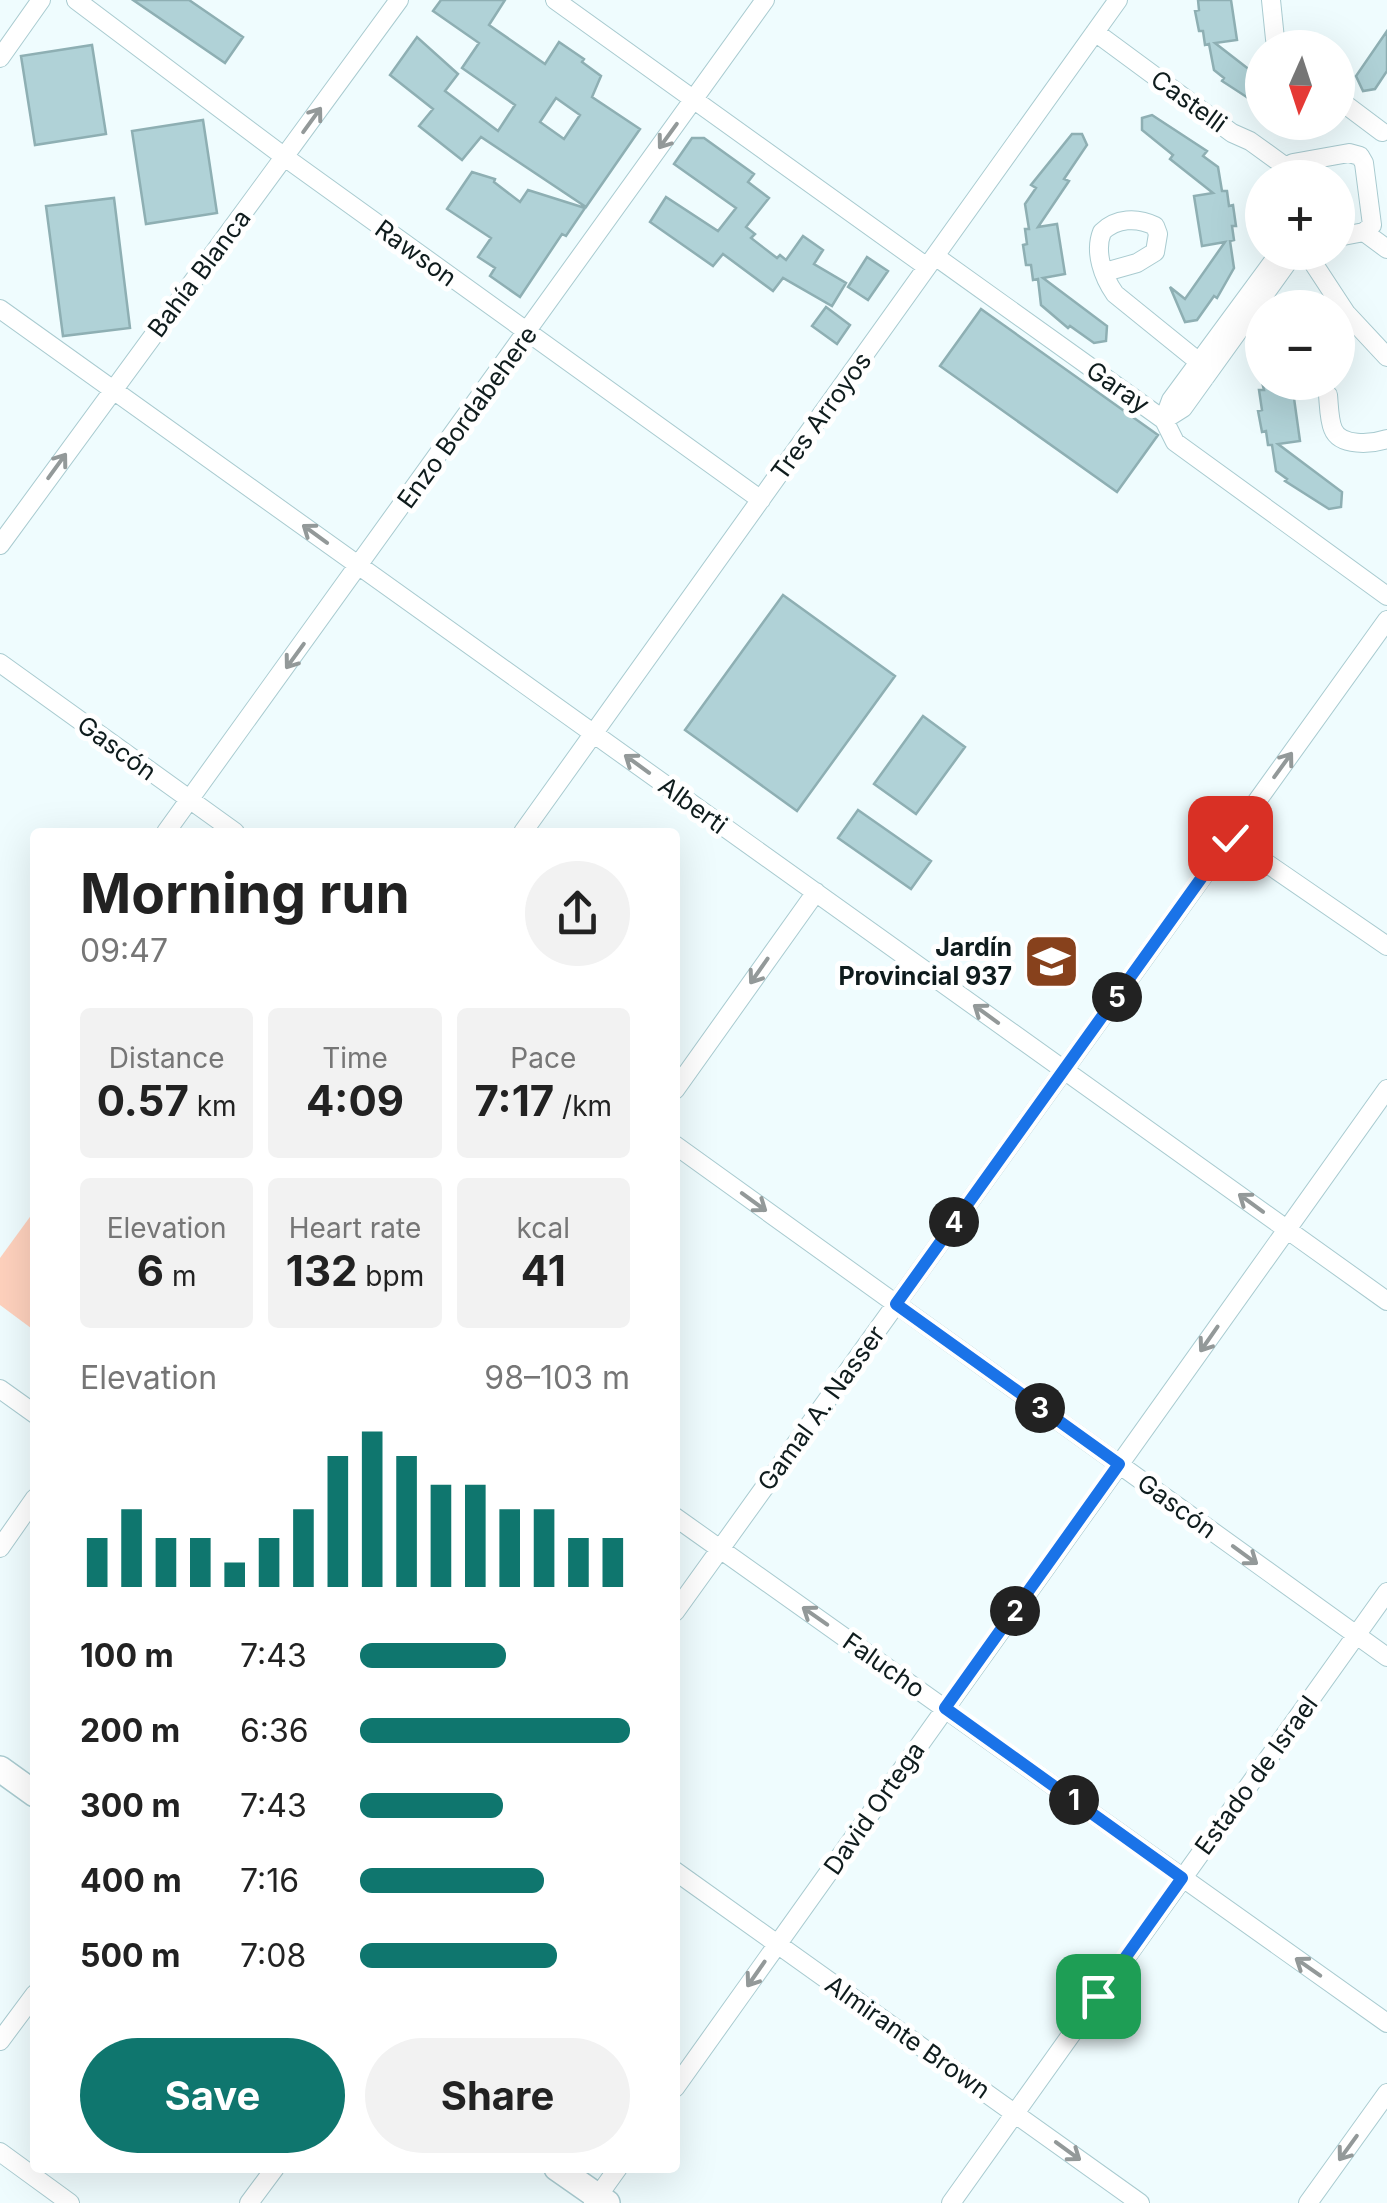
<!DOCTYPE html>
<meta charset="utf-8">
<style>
body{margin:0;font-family:Inter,sans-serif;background:#f2f2f2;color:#222;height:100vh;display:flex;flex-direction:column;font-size:38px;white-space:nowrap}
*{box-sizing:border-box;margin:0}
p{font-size:32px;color:#767676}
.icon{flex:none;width:55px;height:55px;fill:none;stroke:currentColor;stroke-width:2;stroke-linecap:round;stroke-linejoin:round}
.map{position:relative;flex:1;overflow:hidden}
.drawer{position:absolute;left:30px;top:828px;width:650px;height:1345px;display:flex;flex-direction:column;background:#fff;border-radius:10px;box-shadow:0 10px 40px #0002}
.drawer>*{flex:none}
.needle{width:65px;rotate:183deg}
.tools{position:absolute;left:1245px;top:30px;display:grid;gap:20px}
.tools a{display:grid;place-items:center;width:110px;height:110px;border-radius:50%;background:#fff;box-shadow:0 10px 40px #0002;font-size:50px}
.pin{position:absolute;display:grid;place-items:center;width:85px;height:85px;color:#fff;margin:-42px;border-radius:20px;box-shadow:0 5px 15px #0006}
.km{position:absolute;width:50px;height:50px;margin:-25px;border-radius:50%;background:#222;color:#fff;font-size:28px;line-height:50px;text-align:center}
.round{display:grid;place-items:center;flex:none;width:105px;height:105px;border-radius:52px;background:#f2f2f2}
.overview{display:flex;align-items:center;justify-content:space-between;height:170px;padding:0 50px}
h1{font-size:55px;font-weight:700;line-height:75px}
.stats{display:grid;grid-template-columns:repeat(3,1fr);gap:15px;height:170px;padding:10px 50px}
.stats div{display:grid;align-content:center;border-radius:10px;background:#f2f2f2;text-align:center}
.stats b{font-size:42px;font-weight:700}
.stats small{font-size:28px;font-weight:400}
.stats p{font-size:28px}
.chart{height:280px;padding:20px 50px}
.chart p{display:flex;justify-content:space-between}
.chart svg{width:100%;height:180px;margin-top:10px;stroke:#0f766e;stroke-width:6}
.cta{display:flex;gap:20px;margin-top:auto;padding:20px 50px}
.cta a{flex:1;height:115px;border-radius:60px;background:#0f766e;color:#fff;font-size:40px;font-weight:700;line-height:115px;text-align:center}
.cta a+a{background:#f2f2f2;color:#222}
ul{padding:0 50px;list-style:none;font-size:32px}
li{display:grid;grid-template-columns:160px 120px 1fr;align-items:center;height:75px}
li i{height:25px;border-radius:12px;background:#0f766e}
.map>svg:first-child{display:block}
.green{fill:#fed1bd}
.building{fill:#b0d2d7;stroke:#8eafb3;stroke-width:2.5;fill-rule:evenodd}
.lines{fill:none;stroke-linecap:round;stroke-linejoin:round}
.street-casing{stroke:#a9cbd0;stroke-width:20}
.secondary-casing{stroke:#a9cbd0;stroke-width:28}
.street{stroke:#fff;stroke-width:18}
.secondary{stroke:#fff;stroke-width:25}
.oneway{stroke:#939999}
.route-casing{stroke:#fff;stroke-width:20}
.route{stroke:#1a73e8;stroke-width:12}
.labels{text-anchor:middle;stroke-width:10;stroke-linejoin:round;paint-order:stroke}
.street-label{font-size:25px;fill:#0f1c1d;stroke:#fff}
.poi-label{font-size:25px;font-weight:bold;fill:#0f1c1d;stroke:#fff;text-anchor:end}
</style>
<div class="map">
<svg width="1387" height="2203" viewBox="0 0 1387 2203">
<rect width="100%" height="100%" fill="#effcfe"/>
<path class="green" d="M 35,1210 L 35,1331 L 0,1305 L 0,1258 Z"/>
<path class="building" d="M 133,0 L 189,0 L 243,37 L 225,63 Z
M 441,0 L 505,0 L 489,25 L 545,64 L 559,42 L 584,59 L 582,62 L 601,76 L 592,97 L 640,129 L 586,207 L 481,137 L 462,160 L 419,126 L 433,109 L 390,75 L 417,37 L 458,74 L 445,91 L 498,131 L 515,105 L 462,68 L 479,43 L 433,11 ZM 556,98 L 580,115 L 564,139 L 540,122 Z
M 1198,0 L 1231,0 L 1237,40 L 1215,43 L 1255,74 L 1253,77 L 1262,84 L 1262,107 L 1222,81 L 1224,78 L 1214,70 L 1209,44 L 1205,45 L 1203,31 L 1199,31 L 1195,11 L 1199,10 Z
M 1387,31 L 1387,71 L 1375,89 L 1363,91 L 1356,76 Z
M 92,45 L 106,134 L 35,145 L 21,56 Z
M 1152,115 L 1207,151 L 1203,156 L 1218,167 L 1222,191 L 1227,191 L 1229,206 L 1233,205 L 1236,226 L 1232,226 L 1234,240 L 1230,241 L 1234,268 L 1217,298 L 1214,296 L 1197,320 L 1185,322 L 1170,287 L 1185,299 L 1225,242 L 1202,246 L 1194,196 L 1213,193 L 1170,159 L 1173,155 L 1142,130 L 1142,118 Z
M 203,120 L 217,213 L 146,224 L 132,131 Z
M 1072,134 L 1082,134 L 1087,145 L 1064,179 L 1069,181 L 1038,227 L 1057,224 L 1065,274 L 1043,278 L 1107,326 L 1106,341 L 1094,343 L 1070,326 L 1068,328 L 1041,305 L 1038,279 L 1033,280 L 1031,265 L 1026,265 L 1023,245 L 1027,244 L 1025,229 L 1029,229 L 1025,204 L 1036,188 L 1031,185 Z
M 692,138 L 704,138 L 754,174 L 748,182 L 769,198 L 746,227 L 755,234 L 751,238 L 777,258 L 780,255 L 786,260 L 803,236 L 823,250 L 814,264 L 846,283 L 832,306 L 783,278 L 773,291 L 723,254 L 713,266 L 650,222 L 666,197 L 718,231 L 736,208 L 674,164 Z
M 472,172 L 495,179 L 494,182 L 520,202 L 528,190 L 585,208 L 566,236 L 562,234 L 520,297 L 490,276 L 495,268 L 478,257 L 491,238 L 447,209 Z
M 114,198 L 130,328 L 63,336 L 46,206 Z
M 867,257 L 888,271 L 868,300 L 848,287 Z
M 826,307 L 850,325 L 837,344 L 812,326 Z
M 981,309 L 1158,435 L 1117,492 L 940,366 Z
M 1262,382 L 1282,382 L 1283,392 L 1293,391 L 1300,441 L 1278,444 L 1342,492 L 1341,507 L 1329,509 L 1285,481 L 1287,479 L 1276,471 L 1272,445 L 1268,445 L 1266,431 L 1262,432 L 1258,411 L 1262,410 L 1259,390 L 1264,390 Z
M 783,595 L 895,676 L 797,811 L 685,730 Z
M 923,716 L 965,747 L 916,814 L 874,784 Z
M 858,810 L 931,861 L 911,889 L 838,838 Z"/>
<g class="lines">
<defs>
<path id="street" d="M 76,0 L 286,158 L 761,500
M 555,0 L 927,267
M 1271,0 L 1275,39 L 1280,48
M 1095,32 L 1232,133 L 1250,141 L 1286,167
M 0,58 L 41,0
M 1338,99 L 1382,132
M 1283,174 L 1286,167 L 1293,163 L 1349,153 L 1360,156 L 1364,163 L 1372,225 L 1364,232 L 1338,237
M 1364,232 L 1387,249
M 1306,252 L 1346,313 L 1387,357
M 935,256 L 1164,420 L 1175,442 L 1387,596
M 1105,272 L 1137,263 L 1155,252 L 1158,234 L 1155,226 C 1137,217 1116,218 1102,232 C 1094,252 1103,277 1115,294 L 1199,362 L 1206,376
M 0,309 L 1387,1301
M 1328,395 C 1329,405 1329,420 1333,429 C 1340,447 1372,444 1387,439
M 1164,419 L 1171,400 L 1280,252
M 1164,420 L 1183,408 L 1295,252
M 0,545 L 399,0
M 0,663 L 235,832
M 166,832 L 765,0
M 523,832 L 1118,0
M 1230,838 L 1387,946
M 675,1090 L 816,892
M 675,1145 L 1387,1657
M 0,1389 L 35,1414
M 675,1517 L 1387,2023
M 0,1548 L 35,1498
M 675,1612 L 1387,620
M 675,1871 L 1140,2203
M 0,2041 L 35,1994
M 675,2088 L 1387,1089
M 0,2152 L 70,2203
M 249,2203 L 275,2168
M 593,2203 L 618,2168
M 951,2203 L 1387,1592
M 1308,2203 L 1387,2093"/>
<path id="secondary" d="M 0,1769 L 35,1794
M 557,2168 L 607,2203"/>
</defs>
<use href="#street" class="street-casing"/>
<use href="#secondary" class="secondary-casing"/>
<use href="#street" class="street"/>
<use href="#secondary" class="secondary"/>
</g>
<defs><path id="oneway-shaft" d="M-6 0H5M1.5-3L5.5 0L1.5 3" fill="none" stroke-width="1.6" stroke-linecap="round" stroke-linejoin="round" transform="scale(2.5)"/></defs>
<g class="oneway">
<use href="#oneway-shaft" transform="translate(312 120) rotate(-54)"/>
<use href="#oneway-shaft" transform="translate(668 136) rotate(126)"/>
<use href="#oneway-shaft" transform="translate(57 466) rotate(-54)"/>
<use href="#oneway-shaft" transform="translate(315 534) rotate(-144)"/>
<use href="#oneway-shaft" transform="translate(295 656) rotate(126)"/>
<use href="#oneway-shaft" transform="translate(637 764) rotate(-144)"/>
<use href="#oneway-shaft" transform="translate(1283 765) rotate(-54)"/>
<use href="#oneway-shaft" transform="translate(759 971) rotate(125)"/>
<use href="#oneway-shaft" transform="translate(986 1014) rotate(-144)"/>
<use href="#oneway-shaft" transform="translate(754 1202) rotate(36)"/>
<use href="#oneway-shaft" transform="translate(1251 1203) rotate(-144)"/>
<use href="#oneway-shaft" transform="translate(1209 1339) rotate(125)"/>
<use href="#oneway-shaft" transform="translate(1245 1555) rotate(36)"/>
<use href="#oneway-shaft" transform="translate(815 1616) rotate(-145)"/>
<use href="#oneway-shaft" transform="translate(1308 1967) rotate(-145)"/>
<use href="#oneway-shaft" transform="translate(756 1974) rotate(125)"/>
<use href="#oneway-shaft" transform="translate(1348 2148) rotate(126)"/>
<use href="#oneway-shaft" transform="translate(1068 2151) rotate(36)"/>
</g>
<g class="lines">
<defs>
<path id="route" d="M 1098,1996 L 1182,1878 L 945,1708 L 1119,1464 L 896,1304 L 1230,838"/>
</defs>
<use href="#route" class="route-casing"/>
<use href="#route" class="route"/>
</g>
<defs>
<symbol id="school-square" viewBox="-11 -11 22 22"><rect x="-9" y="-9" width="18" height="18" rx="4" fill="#87411c" stroke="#fff"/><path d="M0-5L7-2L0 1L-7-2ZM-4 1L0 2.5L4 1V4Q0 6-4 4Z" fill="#fff"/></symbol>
</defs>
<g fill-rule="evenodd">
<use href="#school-square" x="1020" y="930" width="63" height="63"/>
</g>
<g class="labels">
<g class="street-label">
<text transform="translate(1189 101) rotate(36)" y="9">Castelli</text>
<text transform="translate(416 253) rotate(36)" y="9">Rawson</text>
<text transform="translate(199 273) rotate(-53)" y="9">Bahía Blanca</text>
<text transform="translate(1118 387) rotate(35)" y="9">Garay</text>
<text transform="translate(821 416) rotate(-54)" y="9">Tres Arroyos</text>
<text transform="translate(467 417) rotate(-54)" y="9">Enzo Bordabehere</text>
<text transform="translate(117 748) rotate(36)" y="9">Gascón</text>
<text transform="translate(693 805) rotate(36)" y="9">Alberti</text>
<text transform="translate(821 1408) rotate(-54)" y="9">Gamal A. Nasser</text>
<text transform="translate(1177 1506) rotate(36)" y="9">Gascón</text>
<text transform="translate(884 1665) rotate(35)" y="9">Falucho</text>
<text transform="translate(1256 1775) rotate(-54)" y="9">Estado de Israel</text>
<text transform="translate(874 1808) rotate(-55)" y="9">David Ortega</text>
<text transform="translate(908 2037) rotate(35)" y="9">Almirante Brown</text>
</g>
<g class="poi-label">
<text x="1012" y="956">Jardín<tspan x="1012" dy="29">Provincial 937</tspan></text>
</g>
</g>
</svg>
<div class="tools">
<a><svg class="needle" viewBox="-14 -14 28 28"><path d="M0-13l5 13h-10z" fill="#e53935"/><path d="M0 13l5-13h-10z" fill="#767676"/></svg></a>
<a>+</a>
<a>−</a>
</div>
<div class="pin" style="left:1098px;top:1996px;background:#1e9e55"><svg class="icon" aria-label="arrive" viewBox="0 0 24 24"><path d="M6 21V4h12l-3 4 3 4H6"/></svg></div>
<div class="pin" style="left:1230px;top:838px;background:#d93025"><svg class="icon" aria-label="check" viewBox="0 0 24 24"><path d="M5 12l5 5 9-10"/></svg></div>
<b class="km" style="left:1074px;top:1800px">1</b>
<b class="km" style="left:1015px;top:1611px">2</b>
<b class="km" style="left:1040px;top:1408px">3</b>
<b class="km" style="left:954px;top:1222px">4</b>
<b class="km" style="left:1117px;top:997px">5</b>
<section class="drawer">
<div class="overview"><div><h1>Morning run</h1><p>09:47</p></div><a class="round"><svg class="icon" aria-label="share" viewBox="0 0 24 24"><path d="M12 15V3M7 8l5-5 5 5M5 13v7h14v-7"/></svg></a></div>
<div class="stats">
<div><p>Distance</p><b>0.57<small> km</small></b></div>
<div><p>Time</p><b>4:09</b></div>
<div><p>Pace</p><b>7:17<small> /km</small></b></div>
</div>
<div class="stats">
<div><p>Elevation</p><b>6<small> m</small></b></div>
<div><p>Heart rate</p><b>132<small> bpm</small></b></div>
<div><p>kcal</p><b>41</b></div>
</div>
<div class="chart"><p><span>Elevation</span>98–103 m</p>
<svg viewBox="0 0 160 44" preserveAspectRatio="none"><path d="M5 44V32M15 44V25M25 44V32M35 44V32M45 44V38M55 44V32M65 44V25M75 44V12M85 44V6M95 44V12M105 44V19M115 44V19M125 44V25M135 44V25M145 44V32M155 44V32"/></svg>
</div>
<ul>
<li><b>100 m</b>7:43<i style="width:54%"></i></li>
<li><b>200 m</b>6:36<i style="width:100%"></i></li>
<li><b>300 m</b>7:43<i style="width:53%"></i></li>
<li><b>400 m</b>7:16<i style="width:68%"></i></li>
<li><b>500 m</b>7:08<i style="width:73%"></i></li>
</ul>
<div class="cta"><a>Save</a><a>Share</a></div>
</section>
</div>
